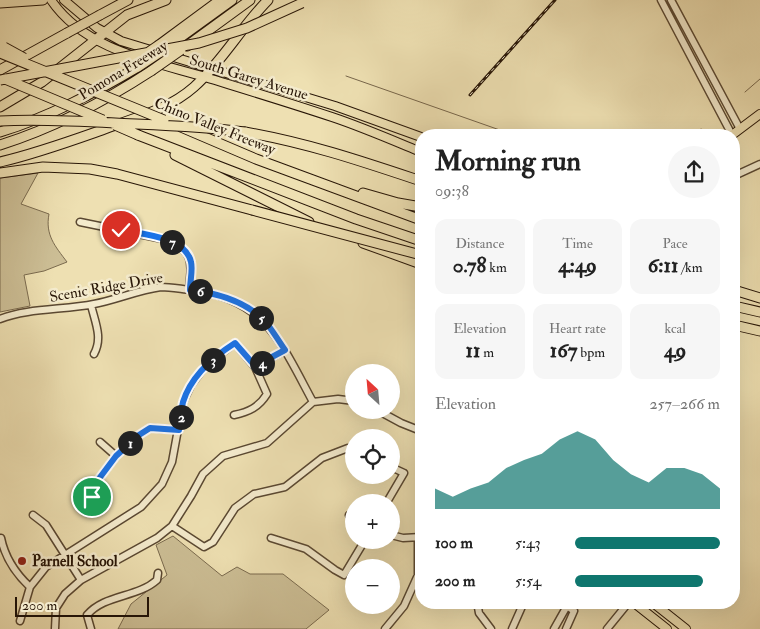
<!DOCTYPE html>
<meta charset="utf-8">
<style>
body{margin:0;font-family:"IM FELL Double Pica",serif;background:#f6f6f6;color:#222;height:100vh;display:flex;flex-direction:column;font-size:19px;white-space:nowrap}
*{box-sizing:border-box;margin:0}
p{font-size:16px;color:#767676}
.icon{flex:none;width:28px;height:28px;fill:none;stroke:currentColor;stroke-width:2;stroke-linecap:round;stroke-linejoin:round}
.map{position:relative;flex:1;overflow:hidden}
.drawer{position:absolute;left:415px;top:129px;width:325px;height:480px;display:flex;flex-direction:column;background:#fff;border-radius:20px;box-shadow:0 5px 20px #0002}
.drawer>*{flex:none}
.needle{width:32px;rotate:334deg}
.tools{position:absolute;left:345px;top:364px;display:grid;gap:10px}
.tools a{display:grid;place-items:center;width:55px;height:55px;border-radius:50%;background:#fff;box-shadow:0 5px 20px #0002;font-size:25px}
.scale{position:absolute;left:15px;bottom:12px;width:134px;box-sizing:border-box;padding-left:5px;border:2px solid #281607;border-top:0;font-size:14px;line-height:18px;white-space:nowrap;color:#281607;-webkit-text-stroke:4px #f4ebcd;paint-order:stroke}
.pin{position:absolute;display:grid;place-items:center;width:42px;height:42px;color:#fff;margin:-21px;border:2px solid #fff;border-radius:50%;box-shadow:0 1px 5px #0007}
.km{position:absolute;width:25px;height:25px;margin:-12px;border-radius:50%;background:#222;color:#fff;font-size:14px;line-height:25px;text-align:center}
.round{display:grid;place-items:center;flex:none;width:52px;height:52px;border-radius:26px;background:#f6f6f6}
.headline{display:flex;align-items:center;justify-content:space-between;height:85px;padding:0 20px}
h1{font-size:28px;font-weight:800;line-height:38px}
.metrics{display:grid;grid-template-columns:repeat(3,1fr);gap:8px;height:85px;padding:5px 20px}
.metrics div{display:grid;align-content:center;border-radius:12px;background:#f6f6f6;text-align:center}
.metrics b{font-size:21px;font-weight:800}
.metrics small{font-size:14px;font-weight:400}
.metrics p{font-size:14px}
.chart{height:140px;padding:10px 20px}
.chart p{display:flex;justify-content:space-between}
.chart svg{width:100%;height:90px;margin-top:5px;fill:#0f766e;opacity:.7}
ul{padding:0 20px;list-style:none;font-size:16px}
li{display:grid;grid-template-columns:80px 60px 1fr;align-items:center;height:38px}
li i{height:12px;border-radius:6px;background:#0f766e}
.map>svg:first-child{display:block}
.green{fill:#ccbe95;stroke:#7a6a4e}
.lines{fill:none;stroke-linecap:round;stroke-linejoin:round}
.stream{stroke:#77664b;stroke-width:1}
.minor-casing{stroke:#5a4832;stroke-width:9}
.major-casing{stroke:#281607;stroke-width:10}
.highway-casing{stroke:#281607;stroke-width:11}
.minor{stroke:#f4ebcd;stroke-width:6}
.major{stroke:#eee0b2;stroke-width:8}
.highway{stroke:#eee0b2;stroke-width:9}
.rail-casing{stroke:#281607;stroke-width:3}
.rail{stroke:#f4ebcd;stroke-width:1;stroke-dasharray:4;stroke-linecap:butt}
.highway-bridge-casing{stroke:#281607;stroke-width:11;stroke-linecap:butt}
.highway-bridge{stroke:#eee0b2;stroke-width:9}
.route-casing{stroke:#fff;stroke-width:10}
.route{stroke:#1a73e8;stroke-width:6}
.poi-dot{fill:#8f2418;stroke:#f4ebcd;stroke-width:2}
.labels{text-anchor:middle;stroke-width:5;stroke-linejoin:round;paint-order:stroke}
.street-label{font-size:15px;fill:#281607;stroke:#f4ebcd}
.poi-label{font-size:15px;font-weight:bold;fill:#281607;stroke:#f4ebcd;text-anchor:start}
</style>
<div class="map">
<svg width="760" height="629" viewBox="0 0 760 629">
<rect width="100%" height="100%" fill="#eee0b2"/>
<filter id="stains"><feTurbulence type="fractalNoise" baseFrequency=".004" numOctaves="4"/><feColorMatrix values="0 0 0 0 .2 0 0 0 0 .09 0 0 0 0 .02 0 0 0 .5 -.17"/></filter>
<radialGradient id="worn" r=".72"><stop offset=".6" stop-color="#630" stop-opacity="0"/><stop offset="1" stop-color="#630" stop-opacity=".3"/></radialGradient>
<path class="green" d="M 38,173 L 21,204 L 49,214 C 45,235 55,246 67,262 L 44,271 L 24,275 L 30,306 L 0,312 L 0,178 Z
M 173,536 L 222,576 L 237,567 L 250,574 L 283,574 L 329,610 L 306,629 L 118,629 L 131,604 L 167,575 L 156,545 Z"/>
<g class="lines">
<path class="stream" d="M 346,76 L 514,135
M 745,92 L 760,79
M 692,135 L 701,129"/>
<defs>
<path id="minor" d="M 661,0 L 732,135
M 671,0 L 740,129
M 734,176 L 760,164
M 80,222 L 163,239 C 194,250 192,260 189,290
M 91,305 C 95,322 103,338 94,354
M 0,319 C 27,308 65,310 94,304 C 116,300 138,290 161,287 C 170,287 181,289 191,290 C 265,298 281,343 313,402
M 255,367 L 285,350
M 377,410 L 401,423 L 421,431
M 100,442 L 116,456
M 92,497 L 95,484 L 116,456 L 139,435 L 150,428 L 179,430
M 387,502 L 404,473 L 391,467
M 33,515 L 46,525 L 81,580
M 349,515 L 354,514
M 172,526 L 204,547 L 213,542 L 235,508 L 254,494 L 285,487 L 322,458 L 348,448 L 354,451
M 391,535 L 403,538 L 421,537
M 1,538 C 5,558 15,573 30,587
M 271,538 L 306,549 L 335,570 L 344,575 L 365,540
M 477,602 L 479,613 L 491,629
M 513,602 L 521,607
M 20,621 L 30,587 L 46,567 L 141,507 L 162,484 L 172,462 L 183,402 L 191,385 L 206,365 L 235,343 L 255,367 L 267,394 C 259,407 249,412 234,415
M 55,629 L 56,608 L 65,594 L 81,580 L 157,538 L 172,526 L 191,496 L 203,474 L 223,456 L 267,443 L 313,402 L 338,399 L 354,401
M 91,629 L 87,615 C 105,594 137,598 157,580 L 158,573
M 385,629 L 404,606 L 418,575 L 418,538
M 512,629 L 524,602
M 554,629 L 567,606 L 574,611 L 566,629
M 607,629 L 629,602"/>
<path id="major" d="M 51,0 C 85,50 151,61 205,77 C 247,90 290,103 332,117 C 362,127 392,140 421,152
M 64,0 L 97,28 L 121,41 L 335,106 L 421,137
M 732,135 L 760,114
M 633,602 L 667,629
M 652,602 L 686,629"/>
<path id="highway" d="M 0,3 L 43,0
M 100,15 L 128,0
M 159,45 L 220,0
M 187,46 L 250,0
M 167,47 L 232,0
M 0,70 L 67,33
M 0,107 L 42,82 L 127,15 L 166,0
M 181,127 L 256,159 L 421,220
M 0,132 C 49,117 94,93 138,67
M 245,132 C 308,143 361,161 421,181
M 138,135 L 356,219 L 421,241
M 0,145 C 54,128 105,101 151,71
M 175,155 L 309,222
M 0,162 C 35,154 68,142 102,130 C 134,118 168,110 194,87 C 222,62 242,26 268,0
M 0,173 L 43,167 L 90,169 L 117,174 L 252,210
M 363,193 L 398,203 L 421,207
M 363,243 L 421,264
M 734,290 L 760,298
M 734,306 L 760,312
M 734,325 L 760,331"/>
</defs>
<use href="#minor" class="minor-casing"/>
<use href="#major" class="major-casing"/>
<use href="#highway" class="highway-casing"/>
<use href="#minor" class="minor"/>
<use href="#major" class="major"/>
<use href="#highway" class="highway"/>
<defs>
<path id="rail" d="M 470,95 L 555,0"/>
</defs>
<use href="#rail" class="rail-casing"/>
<use href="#rail" class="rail"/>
<defs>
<path id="highway-bridge" d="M 67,33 L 100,15
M 4,47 L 24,58
M 0,53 L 164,120
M 131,64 L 159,45
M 138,67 L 159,53
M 151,71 L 181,50
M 5,79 L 103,120
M 0,80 L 199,43 L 247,28 L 302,3
M 0,121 C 38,119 77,121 115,123 C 159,125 202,126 245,132
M 115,125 L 138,135
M 252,210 L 421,255"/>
</defs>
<use href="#highway-bridge" class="highway-bridge-casing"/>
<use href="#highway-bridge" class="highway-bridge"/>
</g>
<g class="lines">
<defs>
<path id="route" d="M 92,497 L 95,484 L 116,456 L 139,435 L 150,428 L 179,430 C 180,421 181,411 183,402 C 191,376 213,357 235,343 L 255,366 L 285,350 C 279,341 272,330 265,321 C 245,301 217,293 190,290 C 190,281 193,270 191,262 C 186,237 141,234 121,230"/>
</defs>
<use href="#route" class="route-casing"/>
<use href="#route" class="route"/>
</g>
<circle class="poi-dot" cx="22" cy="561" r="5"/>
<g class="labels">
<g class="street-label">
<text transform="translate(123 70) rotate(-31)" y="5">Pomona Freeway</text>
<text transform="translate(249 77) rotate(17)" y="5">South Garey Avenue</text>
<text transform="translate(215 126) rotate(22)" y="5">Chino Valley Freeway</text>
<text transform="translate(106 287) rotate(-10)" y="5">Scenic Ridge Drive</text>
</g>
<g class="poi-label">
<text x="32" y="566">Parnell School</text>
</g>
</g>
<rect width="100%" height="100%" filter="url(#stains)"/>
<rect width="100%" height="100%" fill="url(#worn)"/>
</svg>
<div class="tools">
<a><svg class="needle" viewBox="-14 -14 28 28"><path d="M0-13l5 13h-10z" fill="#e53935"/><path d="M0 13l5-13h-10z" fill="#767676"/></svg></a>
<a><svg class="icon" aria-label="locate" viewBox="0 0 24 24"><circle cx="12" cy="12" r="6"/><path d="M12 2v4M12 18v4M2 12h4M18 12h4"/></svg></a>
<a>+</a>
<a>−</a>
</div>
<div class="scale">200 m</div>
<div class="pin" style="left:92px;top:497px;background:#1e9e55"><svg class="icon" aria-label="arrive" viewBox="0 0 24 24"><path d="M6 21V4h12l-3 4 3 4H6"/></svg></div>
<div class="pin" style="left:121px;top:230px;background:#d93025"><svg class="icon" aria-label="check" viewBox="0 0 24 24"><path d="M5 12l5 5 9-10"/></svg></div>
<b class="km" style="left:130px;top:443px">1</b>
<b class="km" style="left:181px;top:417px">2</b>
<b class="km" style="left:213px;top:360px">3</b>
<b class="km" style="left:262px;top:363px">4</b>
<b class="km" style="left:261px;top:318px">5</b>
<b class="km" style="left:200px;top:291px">6</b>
<b class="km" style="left:172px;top:242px">7</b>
<section class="drawer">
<div class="headline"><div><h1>Morning run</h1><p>09:38</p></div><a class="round"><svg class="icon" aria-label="share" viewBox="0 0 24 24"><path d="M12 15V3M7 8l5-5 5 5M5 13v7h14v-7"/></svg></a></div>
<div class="metrics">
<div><p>Distance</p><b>0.78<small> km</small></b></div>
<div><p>Time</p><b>4:49</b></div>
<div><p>Pace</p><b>6:11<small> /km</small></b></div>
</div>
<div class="metrics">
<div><p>Elevation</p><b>11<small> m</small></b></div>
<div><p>Heart rate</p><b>167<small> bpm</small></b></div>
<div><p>kcal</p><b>49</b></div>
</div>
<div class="chart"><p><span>Elevation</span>257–266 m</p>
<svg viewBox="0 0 160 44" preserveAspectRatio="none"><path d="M0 44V34L10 38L20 34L30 31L40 24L50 20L60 17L70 10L80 6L90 10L100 20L110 27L120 31L130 24L140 24L150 27L160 34V44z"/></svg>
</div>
<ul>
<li><b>100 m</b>5:43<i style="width:100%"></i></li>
<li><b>200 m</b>5:54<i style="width:88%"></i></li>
</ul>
</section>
</div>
